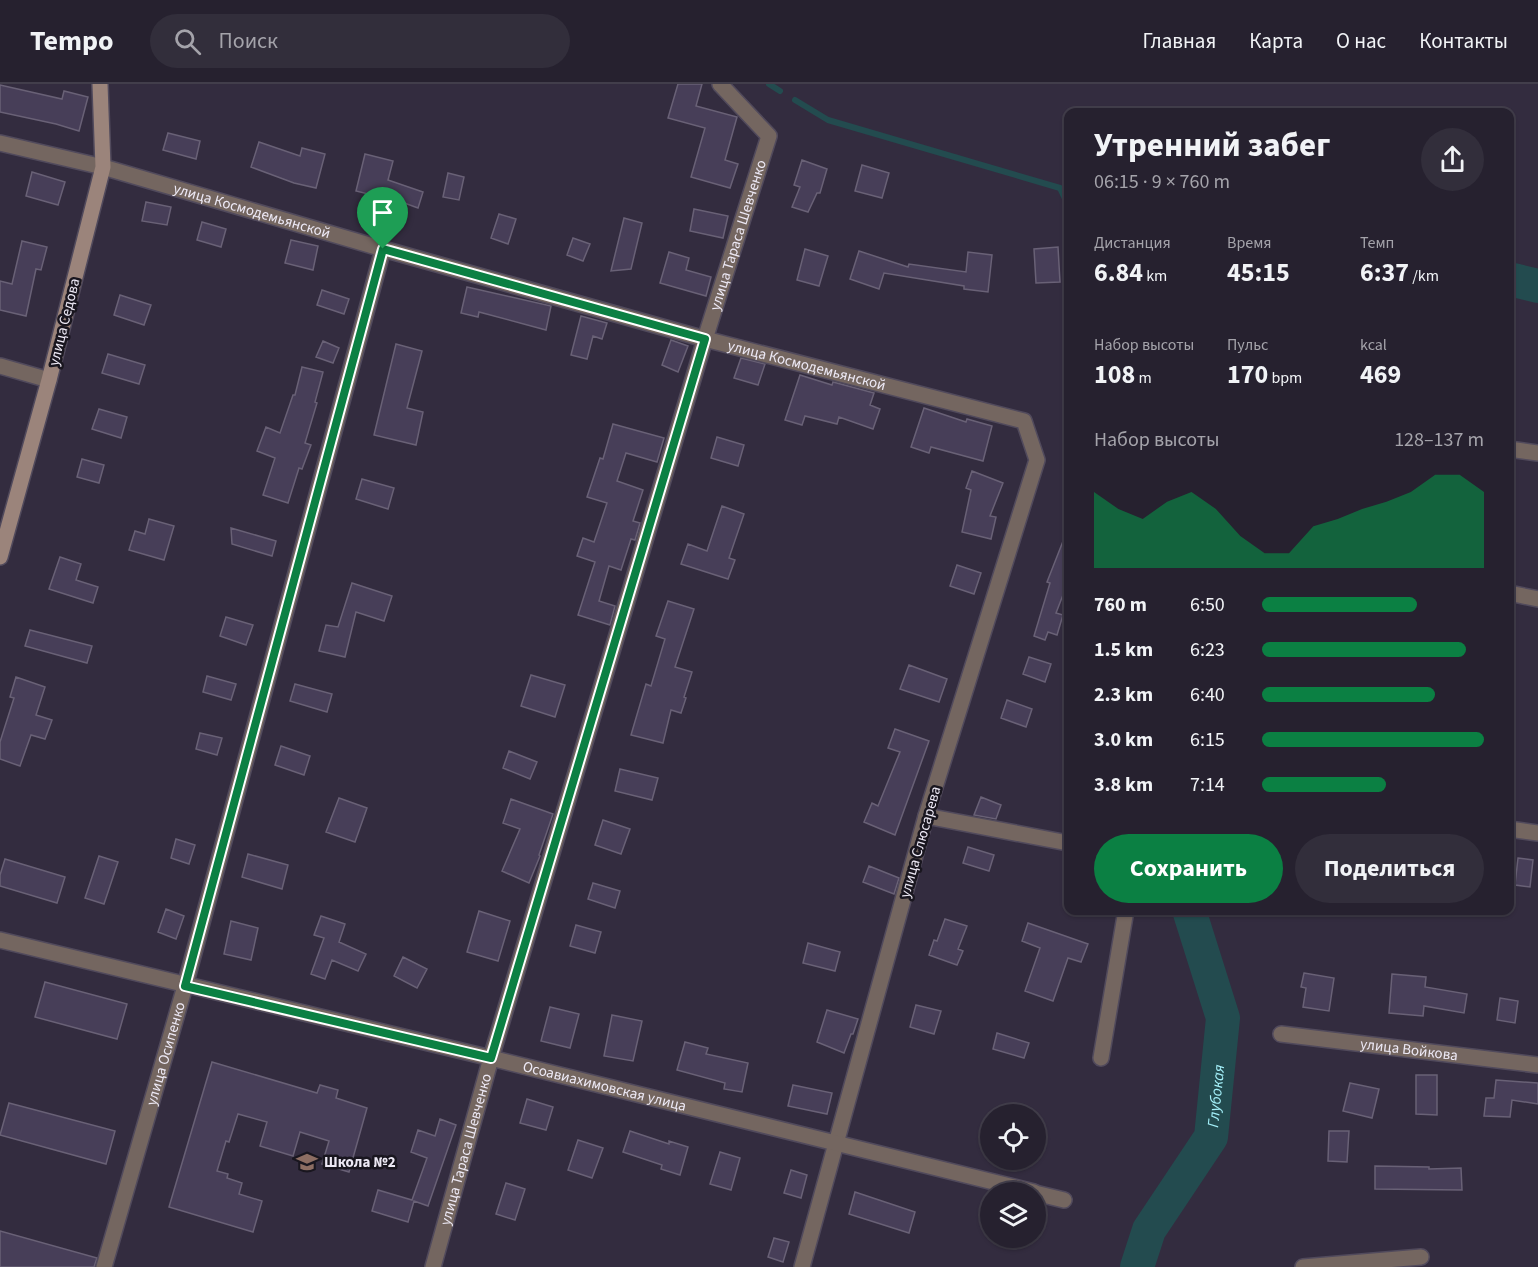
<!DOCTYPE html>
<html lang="ru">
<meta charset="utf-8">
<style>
body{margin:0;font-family:"Source Sans 3",sans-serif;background:#322e3b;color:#f1f3f6;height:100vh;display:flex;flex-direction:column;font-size:22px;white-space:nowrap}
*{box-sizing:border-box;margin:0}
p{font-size:20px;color:#a4a3aa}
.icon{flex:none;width:33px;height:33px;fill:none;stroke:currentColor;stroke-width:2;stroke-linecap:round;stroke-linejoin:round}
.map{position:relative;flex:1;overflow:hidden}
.sheet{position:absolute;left:1064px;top:24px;width:450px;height:807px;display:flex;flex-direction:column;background:#26212f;border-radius:12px;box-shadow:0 2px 4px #0004,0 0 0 2px #423e4b}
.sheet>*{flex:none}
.controls{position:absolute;left:980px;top:1020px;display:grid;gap:12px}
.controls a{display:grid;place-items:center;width:66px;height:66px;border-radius:50%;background:#26212f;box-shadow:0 2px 4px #0004,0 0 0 2px #423e4b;font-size:30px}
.pin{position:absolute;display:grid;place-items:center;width:51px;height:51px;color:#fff;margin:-62px -26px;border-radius:50% 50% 50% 0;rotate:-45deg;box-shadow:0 0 6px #0007}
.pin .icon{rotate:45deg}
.round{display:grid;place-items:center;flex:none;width:63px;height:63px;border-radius:32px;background:#322e3b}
.overview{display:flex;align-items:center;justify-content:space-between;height:102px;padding:0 30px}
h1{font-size:33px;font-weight:700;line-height:45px}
.metrics{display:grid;grid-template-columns:repeat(3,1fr);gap:9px;height:102px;padding:6px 30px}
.metrics div{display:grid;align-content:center}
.metrics b{font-size:26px;font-weight:700}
.metrics small{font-size:16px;font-weight:400}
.metrics p{font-size:16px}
.chart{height:168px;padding:12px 30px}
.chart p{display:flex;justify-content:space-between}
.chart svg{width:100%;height:108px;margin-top:6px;fill:#0b8043;opacity:.7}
.button{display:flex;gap:12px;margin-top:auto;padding:12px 30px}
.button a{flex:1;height:69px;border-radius:36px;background:#0b8043;color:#fff;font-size:24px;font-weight:700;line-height:69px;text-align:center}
.button a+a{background:#322e3b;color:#f1f3f6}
ul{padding:0 30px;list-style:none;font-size:20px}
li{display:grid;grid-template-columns:96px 72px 1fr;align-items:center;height:45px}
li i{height:15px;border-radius:8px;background:#0b8043}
header{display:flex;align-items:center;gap:36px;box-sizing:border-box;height:84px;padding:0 30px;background:#26212f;border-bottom:2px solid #423e4b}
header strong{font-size:28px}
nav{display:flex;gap:33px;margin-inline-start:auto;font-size:21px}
.search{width:420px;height:54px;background:#322e3b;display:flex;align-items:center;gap:15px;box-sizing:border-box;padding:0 21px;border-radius:33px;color:#a4a3aa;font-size:22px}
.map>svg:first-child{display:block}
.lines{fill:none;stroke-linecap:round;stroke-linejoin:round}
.stream{stroke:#234b4f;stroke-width:6}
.river{stroke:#234b4f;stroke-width:34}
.building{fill:#473e58;stroke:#696176;stroke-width:1.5}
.minor-casing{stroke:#514a5c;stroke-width:18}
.secondary-casing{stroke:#514a5c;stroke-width:18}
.minor{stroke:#746660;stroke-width:15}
.secondary{stroke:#9b847b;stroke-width:15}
.route-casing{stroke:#fff;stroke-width:12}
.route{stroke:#0b8043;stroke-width:8}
.labels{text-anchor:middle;stroke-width:5;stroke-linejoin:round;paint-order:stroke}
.street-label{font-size:15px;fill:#ede9f5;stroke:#19161f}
.poi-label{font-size:15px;font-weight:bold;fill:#ede9f5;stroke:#19161f;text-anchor:start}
.water-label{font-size:16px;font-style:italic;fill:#a4f0f9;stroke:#19161f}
</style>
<header>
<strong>Tempo</strong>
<div class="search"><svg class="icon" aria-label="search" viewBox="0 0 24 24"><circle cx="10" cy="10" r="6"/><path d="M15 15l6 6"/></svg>Поиск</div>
<nav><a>Главная</a><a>Карта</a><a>О нас</a><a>Контакты</a></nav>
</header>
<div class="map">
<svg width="1538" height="1183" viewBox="0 0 1538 1183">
<rect width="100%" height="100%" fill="#332c3f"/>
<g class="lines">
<path class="stream" d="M 769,0 L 780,7
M 795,16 L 828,36 L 1060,104 L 1068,121"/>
<g class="river">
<path d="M 1509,195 L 1538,202"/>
<path id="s1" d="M 1137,1183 L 1149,1146 L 1211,1053 L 1223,934 L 1189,826"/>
</g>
</g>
<path class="building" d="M 678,0 L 702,0 L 696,22 L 737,33 L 725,76 L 738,80 L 730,104 L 691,93 L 705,44 L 668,34 Z
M 0,1 L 62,15 L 64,7 L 88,13 L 79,47 L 56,40 L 0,28 Z
M 168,49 L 200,57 L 196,75 L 163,66 Z
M 259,58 L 300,72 L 302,64 L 325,70 L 316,104 L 294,99 L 251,83 Z
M 365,70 L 393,77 L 388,96 L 423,108 L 418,124 L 385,112 L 384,114 L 356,107 Z
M 802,76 L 827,85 L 820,109 L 817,109 L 808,128 L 792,123 L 800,103 L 794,101 Z
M 862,81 L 889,89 L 882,114 L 855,107 Z
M 32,88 L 65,98 L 58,121 L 26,112 Z
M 448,89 L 464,93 L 459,116 L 443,113 Z
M 146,118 L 171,123 L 167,141 L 142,137 Z
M 694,125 L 728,132 L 723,154 L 690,147 Z
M 499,130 L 516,135 L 508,160 L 491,154 Z
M 624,134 L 642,139 L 631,185 L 611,187 Z
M 202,138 L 226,145 L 221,163 L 197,156 Z
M 573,154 L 590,160 L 583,177 L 567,171 Z
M 291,156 L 318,162 L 313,186 L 285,179 Z
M 22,157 L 47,163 L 41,186 L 36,185 L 26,232 L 0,226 L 0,197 L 12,200 Z
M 1058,163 L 1060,198 L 1036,199 L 1034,165 Z
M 805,165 L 828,172 L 819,202 L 797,196 Z
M 859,167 L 908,183 L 909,180 L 966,188 L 968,168 L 992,171 L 988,208 L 964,205 L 964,202 L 884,189 L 879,205 L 850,195 Z
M 669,168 L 689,174 L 686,186 L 711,193 L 706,212 L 660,199 Z
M 467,203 L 551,222 L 546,246 L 479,228 L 478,233 L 461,229 Z
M 322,206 L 349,215 L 344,230 L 317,221 Z
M 120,211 L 151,221 L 144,241 L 114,231 Z
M 581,232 L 607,239 L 602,255 L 593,252 L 587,275 L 571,271 Z
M 671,256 L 688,262 L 678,288 L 662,281 Z
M 323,257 L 339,264 L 333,279 L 316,273 Z
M 396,260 L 422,267 L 407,324 L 423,328 L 416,361 L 374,351 Z
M 108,270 L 145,281 L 139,300 L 102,289 Z
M 741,274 L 765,280 L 758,301 L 734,294 Z
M 302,283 L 323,288 L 315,318 L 317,319 L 305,359 L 311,361 L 302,385 L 299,384 L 288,419 L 263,411 L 275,374 L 257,367 L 266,343 L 280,349 L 293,311 L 295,311 Z
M 800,291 L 832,301 L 833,298 L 874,309 L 870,321 L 880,325 L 873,345 L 839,333 L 837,340 L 805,332 L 802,341 L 785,336 Z
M 924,324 L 966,338 L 967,335 L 992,342 L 983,377 L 931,363 L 929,369 L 911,363 Z
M 99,325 L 127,333 L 121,354 L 92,345 Z
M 613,340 L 664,354 L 657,378 L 626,369 L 617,397 L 643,406 L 633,437 L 640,439 L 635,456 L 631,455 L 621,486 L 609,482 L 599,517 L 615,522 L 610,541 L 578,531 L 595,478 L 577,472 L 583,454 L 594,458 L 607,419 L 587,413 L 600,374 L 603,375 Z
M 717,353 L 744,361 L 738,382 L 711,374 Z
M 82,375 L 104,381 L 99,399 L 77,393 Z
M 972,387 L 1003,399 L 990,432 L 996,433 L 991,455 L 962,448 L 971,406 L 966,404 Z
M 362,395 L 394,404 L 388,425 L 356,415 Z
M 722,422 L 744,430 L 729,474 L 735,476 L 728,495 L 681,480 L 688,460 L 707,467 Z
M 149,435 L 174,442 L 164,476 L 129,466 L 135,447 L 145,450 Z
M 231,444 L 276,457 L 272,472 L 232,460 Z
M 1067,447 L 1068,498 L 1056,529 L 1063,531 L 1057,551 L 1048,548 L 1045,556 L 1034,552 L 1050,499 L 1047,498 Z
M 60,473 L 81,480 L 76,496 L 98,503 L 93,519 L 49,505 Z
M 957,481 L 981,489 L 974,510 L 950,502 Z
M 352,499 L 392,512 L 384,537 L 356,528 L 345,573 L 319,567 L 326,541 L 338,543 Z
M 668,517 L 694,525 L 675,583 L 692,588 L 684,613 L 686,614 L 681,629 L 671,626 L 663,659 L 631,651 L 646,600 L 651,602 L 665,555 L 656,552 Z
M 226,533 L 253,541 L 246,561 L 220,552 Z
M 30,546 L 92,562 L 87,579 L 25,562 Z
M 1029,573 L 1051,580 L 1045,598 L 1023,590 Z
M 909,581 L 947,595 L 939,618 L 900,605 Z
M 531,591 L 565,601 L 555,633 L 521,622 Z
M 207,592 L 236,600 L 231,616 L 203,608 Z
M 16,593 L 45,603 L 36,631 L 52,636 L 45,655 L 31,651 L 20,682 L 0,675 L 0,658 L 14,614 L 10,613 Z
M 295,600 L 332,610 L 327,628 L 290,617 Z
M 1007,616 L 1032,625 L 1026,643 L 1001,634 Z
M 895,645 L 929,657 L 895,751 L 864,738 L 872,719 L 878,722 L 900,668 L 888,664 Z
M 200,649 L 222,654 L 217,671 L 196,665 Z
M 281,662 L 310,672 L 304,691 L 275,681 Z
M 509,667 L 537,678 L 530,695 L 503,684 Z
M 620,685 L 658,694 L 652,716 L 615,707 Z
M 981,713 L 1001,721 L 996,735 L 974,731 Z
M 339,714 L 367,724 L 355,758 L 326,748 Z
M 511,715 L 553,730 L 539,771 L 540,772 L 529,799 L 502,787 L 520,745 L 503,739 Z
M 603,736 L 630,745 L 621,770 L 595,761 Z
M 176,755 L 195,761 L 189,780 L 171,774 Z
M 968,763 L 994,771 L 989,787 L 963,779 Z
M 248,770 L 288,781 L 282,805 L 242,793 Z
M 99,772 L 118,778 L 104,820 L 85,814 Z
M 1518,774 L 1533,776 L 1530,803 L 1515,801 Z
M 5,775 L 65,793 L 57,819 L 0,802 L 0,791 Z
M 869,782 L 899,794 L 894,810 L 863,798 Z
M 593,799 L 620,807 L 615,824 L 588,815 Z
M 166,825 L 184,832 L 176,855 L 158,848 Z
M 479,827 L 510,837 L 498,877 L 467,868 Z
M 321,832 L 345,840 L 339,858 L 366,870 L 358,887 L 332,876 L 325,895 L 311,890 L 324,854 L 314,851 Z
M 945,835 L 967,842 L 958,865 L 963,867 L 957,881 L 929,871 L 934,856 L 937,857 Z
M 231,837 L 258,844 L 251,876 L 224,870 Z
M 1028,839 L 1088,860 L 1081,878 L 1068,874 L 1053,917 L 1025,907 L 1040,864 L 1022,857 Z
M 576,841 L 601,848 L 595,869 L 570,862 Z
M 808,859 L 840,868 L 835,887 L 803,879 Z
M 403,873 L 427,885 L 417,904 L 394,892 Z
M 1304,889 L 1334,894 L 1329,927 L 1303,923 L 1306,904 L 1301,903 Z
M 1392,890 L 1426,893 L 1425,903 L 1467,910 L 1464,929 L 1424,922 L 1423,932 L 1389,929 Z
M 45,898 L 127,920 L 117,955 L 35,933 Z
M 1500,914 L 1518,917 L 1515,939 L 1497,936 Z
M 916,921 L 941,927 L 934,950 L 910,943 Z
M 550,923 L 579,930 L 570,964 L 541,957 Z
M 827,926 L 858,935 L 853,950 L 851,950 L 844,969 L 817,958 Z
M 612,931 L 642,937 L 633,977 L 604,972 Z
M 997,949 L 1029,959 L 1024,974 L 993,965 Z
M 685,958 L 708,964 L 706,970 L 748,979 L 742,1008 L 724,1005 L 725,999 L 677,986 Z
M 212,978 L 317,1009 L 320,1001 L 338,1006 L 336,1014 L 367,1024 L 349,1088 L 322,1080 L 329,1057 L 300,1048 L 293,1072 L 260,1062 L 267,1038 L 238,1030 L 229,1058 L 226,1057 L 217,1087 L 228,1090 L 227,1094 L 242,1099 L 239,1110 L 262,1117 L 253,1148 L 169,1123 Z
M 1416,991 L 1437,991 L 1437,1031 L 1416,1030 Z
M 1496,996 L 1538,999 L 1538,1020 L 1512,1016 L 1510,1033 L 1484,1032 L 1486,1014 L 1494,1014 Z
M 1350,999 L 1379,1005 L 1372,1034 L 1343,1027 Z
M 793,1001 L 832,1009 L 827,1030 L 788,1022 Z
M 527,1015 L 553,1023 L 546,1046 L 520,1039 Z
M 9,1019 L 115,1047 L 106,1080 L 0,1051 Z
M 440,1035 L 456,1041 L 428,1122 L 414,1117 L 408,1138 L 372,1127 L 378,1106 L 412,1116 L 427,1074 L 411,1068 L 418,1046 L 435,1052 Z
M 630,1047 L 669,1060 L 669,1057 L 688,1063 L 680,1091 L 661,1085 L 662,1081 L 623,1068 Z
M 1329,1047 L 1349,1047 L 1347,1078 L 1328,1077 Z
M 578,1056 L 603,1064 L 592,1094 L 568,1086 Z
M 720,1068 L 740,1074 L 731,1106 L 710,1100 Z
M 1375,1082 L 1429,1083 L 1429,1085 L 1461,1084 L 1462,1106 L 1375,1105 Z
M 791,1086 L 807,1091 L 801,1114 L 784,1109 Z
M 506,1099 L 525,1105 L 515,1136 L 496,1130 Z
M 855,1108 L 915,1128 L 909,1149 L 849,1130 Z
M 0,1147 L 97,1174 L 94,1183 L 0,1183 Z
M 774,1154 L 789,1158 L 783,1178 L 768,1173 Z"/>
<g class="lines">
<defs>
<g id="minor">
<path id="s2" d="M 0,59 L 103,83 L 383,165 L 705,255 L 1024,337 L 1037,376 L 926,732 L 802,1183"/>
<path d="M 0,282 L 49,296"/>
<path d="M 1509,365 L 1538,369"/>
<path d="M 1509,509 L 1538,515"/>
<path d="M 926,732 L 1068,759"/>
<path d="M 1509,745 L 1538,749"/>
<path id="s3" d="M 0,856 L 491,974 L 1034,1108"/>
<path id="s4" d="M 1281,950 L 1538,981"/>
<path d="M 1101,974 L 1126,826"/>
<path d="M 1035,1109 L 1064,1116"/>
<path id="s5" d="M 104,1183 L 185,902 L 383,165"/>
<path id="s6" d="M 433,1183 L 491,974 L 705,255 L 769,52 L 720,0"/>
<path d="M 1303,1183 L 1421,1173"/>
</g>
<path id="secondary" d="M 0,473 L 49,296 L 103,83 L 100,0"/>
</defs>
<use href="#minor" class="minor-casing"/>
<use href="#secondary" class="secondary-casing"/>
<use href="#minor" class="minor"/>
<use href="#secondary" class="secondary"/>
</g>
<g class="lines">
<defs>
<path id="route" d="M 383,165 L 705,255 L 491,974 L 185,902 Z"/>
</defs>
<use href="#route" class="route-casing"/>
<use href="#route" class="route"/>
</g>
<defs>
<symbol id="school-bare" viewBox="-9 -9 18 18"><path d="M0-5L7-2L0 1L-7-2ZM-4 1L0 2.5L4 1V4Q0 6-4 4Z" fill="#8d6e63" stroke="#19161f" stroke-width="2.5" paint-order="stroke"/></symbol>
</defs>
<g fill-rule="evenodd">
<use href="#school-bare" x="292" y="1063" width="30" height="30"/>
</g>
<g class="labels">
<g class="street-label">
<text dy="5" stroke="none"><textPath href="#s2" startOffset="261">улица Космодемьянской</textPath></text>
<text dy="5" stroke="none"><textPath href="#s6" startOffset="1076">улица Тараса Шевченко</textPath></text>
<text transform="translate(64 238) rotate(-76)" y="5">улица Седова</text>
<text dy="5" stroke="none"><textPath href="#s2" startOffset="837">улица Космодемьянской</textPath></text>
<text transform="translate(920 758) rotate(-74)" y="5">улица Слюсарева</text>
<text dy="5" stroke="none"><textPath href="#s4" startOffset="129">улица Войкова</textPath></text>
<text dy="5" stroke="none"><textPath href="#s5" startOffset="222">улица Осипенко</textPath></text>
<text dy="5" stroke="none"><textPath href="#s3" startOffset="622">Осоавиахимовская улица</textPath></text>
<text dy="5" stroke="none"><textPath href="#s6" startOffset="122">улица Тараса Шевченко</textPath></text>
</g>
<g class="poi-label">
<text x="324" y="1083">Школа №2</text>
</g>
<g class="water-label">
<text dy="6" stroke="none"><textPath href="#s1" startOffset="192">Глубокая</textPath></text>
</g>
</g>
</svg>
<div class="controls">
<a><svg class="icon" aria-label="locate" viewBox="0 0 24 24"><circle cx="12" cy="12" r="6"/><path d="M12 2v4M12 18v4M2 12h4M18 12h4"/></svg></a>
<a><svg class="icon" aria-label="layers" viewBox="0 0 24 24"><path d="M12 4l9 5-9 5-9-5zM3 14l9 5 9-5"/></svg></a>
</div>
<div class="pin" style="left:383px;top:165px;background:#1e9e55"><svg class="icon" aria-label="arrive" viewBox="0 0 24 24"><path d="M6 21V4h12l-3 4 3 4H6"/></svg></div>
<section class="sheet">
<div class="overview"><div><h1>Утренний забег</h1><p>06:15 · 9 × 760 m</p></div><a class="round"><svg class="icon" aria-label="share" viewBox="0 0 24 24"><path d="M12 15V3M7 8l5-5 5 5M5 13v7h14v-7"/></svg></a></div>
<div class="metrics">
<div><p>Дистанция</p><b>6.84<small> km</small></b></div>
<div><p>Время</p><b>45:15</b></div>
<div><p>Темп</p><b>6:37<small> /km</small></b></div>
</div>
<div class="metrics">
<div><p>Набор высоты</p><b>108<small> m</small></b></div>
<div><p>Пульс</p><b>170<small> bpm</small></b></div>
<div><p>kcal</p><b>469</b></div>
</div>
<div class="chart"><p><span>Набор высоты</span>128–137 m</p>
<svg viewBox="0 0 160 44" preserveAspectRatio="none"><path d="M0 44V13L10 20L20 24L30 17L40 13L50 20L60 31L70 38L80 38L90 27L100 24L110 20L120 17L130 13L140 6L150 6L160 13V44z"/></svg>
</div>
<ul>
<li><b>760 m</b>6:50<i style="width:70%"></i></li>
<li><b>1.5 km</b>6:23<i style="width:92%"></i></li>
<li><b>2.3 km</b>6:40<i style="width:78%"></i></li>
<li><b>3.0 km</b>6:15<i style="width:100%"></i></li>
<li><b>3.8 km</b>7:14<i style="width:56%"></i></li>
</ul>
<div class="button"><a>Сохранить</a><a>Поделиться</a></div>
</section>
</div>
